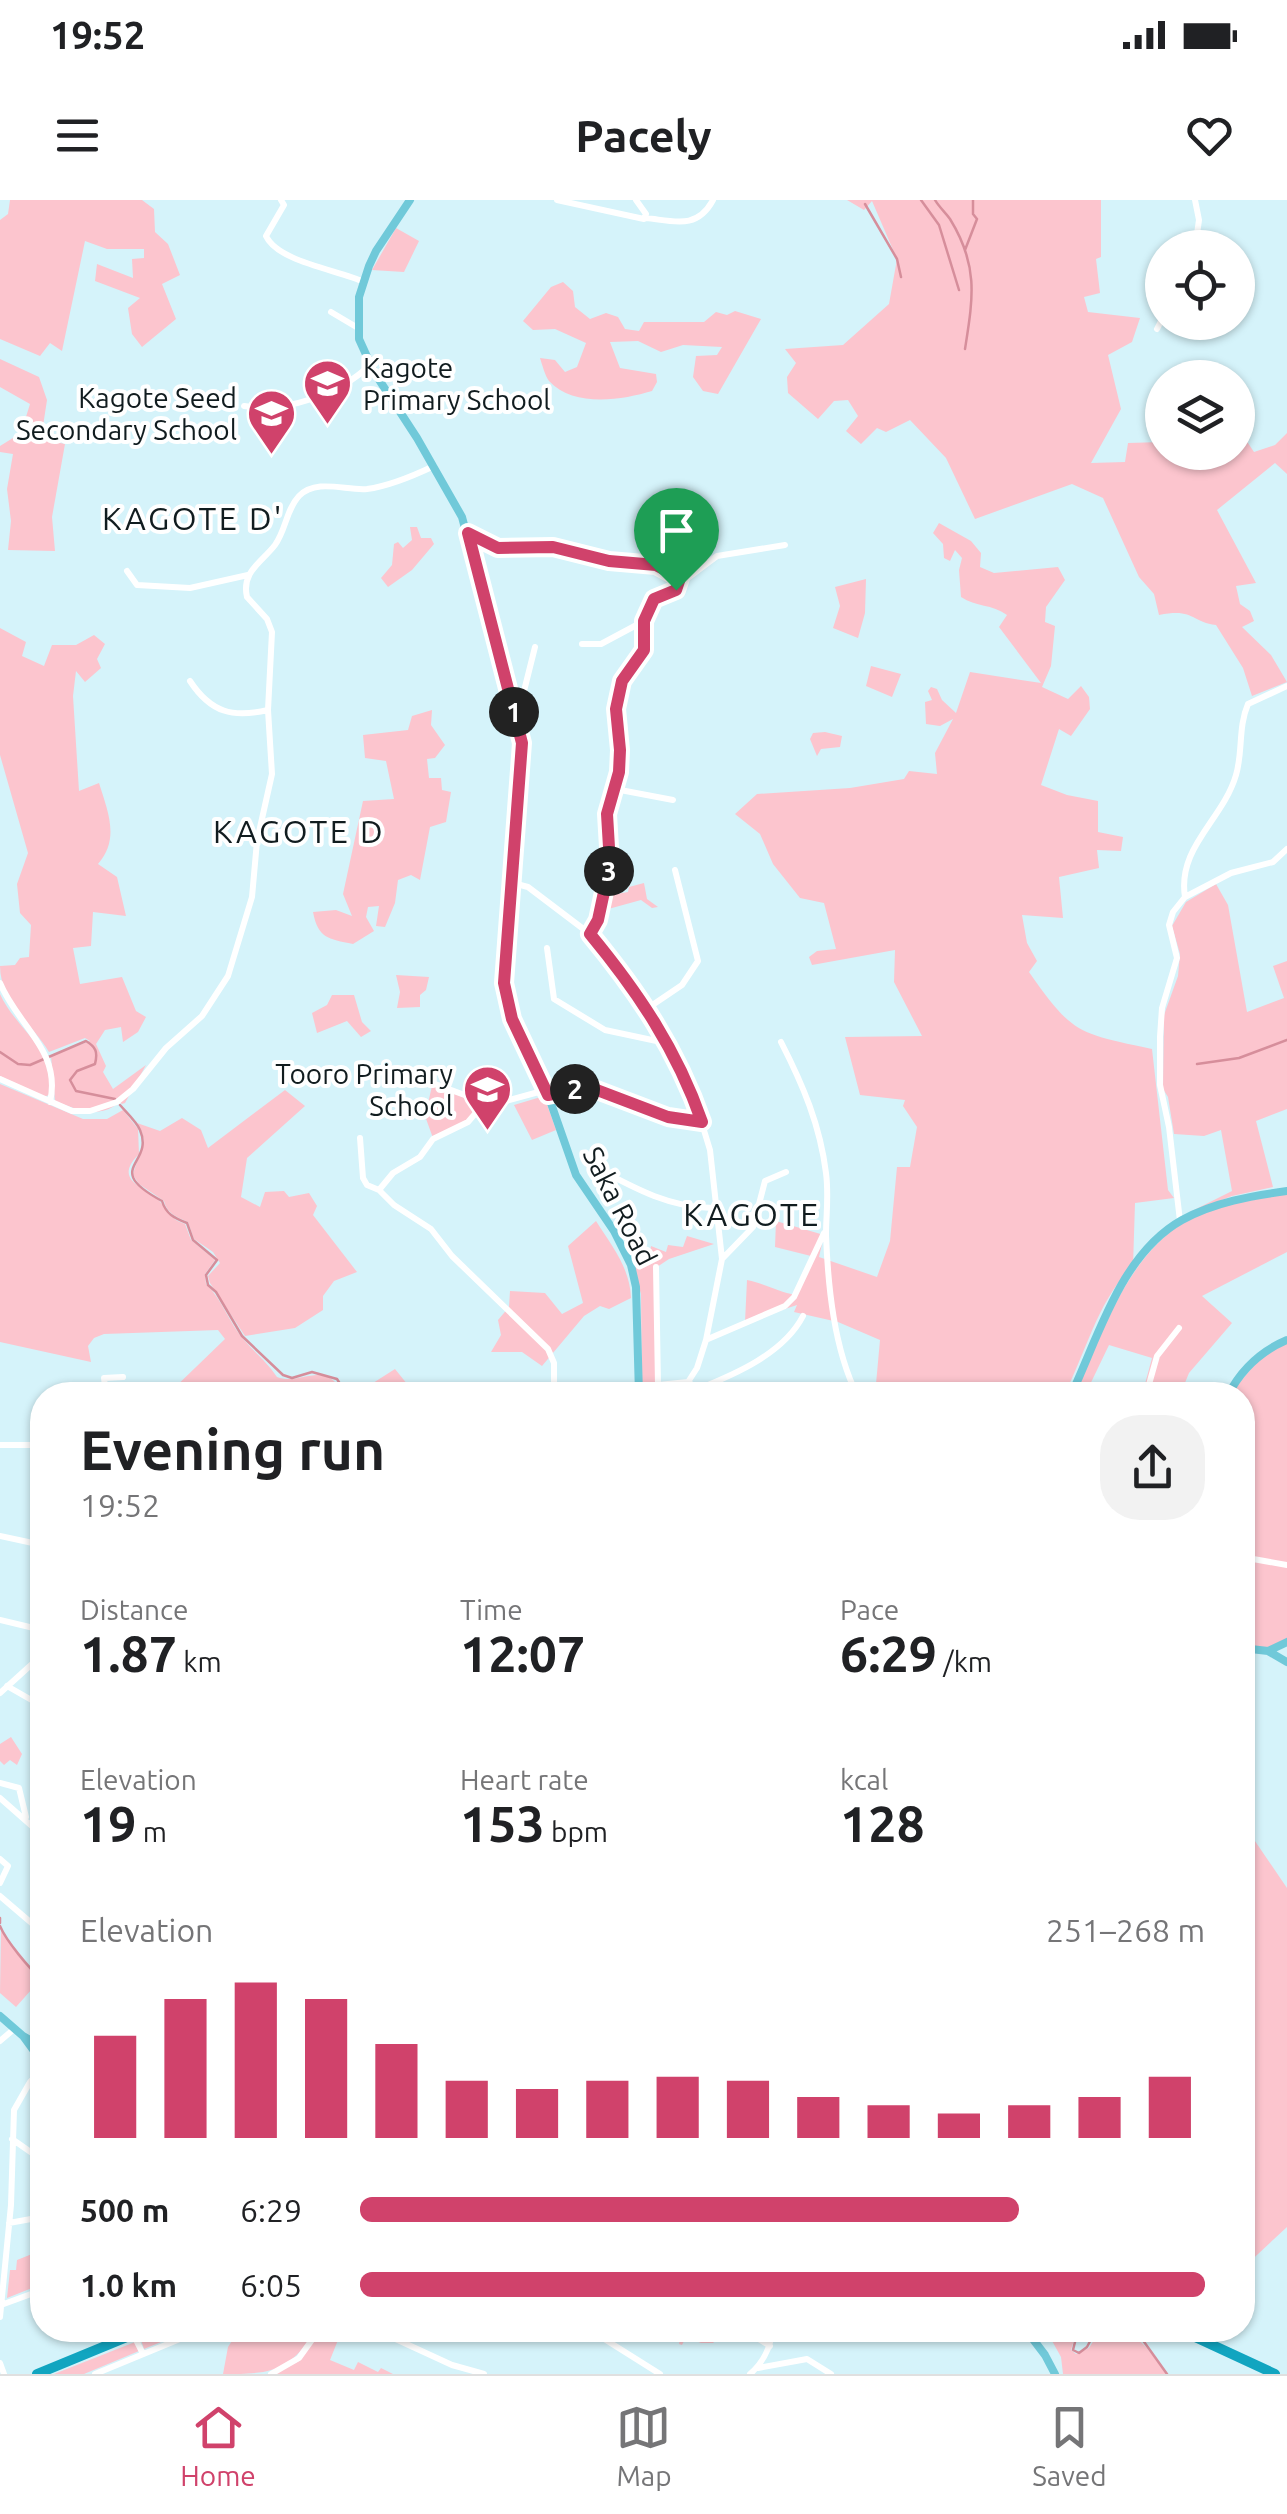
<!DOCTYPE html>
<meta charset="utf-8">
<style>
body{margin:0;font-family:Ubuntu,sans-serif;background:#f2f2f2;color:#202124;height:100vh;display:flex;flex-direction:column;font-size:38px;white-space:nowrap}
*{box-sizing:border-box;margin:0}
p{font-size:32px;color:#757577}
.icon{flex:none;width:55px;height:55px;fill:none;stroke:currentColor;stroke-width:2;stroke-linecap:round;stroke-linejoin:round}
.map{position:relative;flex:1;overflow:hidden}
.drawer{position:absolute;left:30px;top:1182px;width:1225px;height:960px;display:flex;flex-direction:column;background:#fff;border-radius:40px;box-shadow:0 2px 8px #0004}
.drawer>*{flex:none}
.fabs{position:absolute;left:1145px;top:30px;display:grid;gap:20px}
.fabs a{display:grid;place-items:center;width:110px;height:110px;border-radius:50%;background:#fff;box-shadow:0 2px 8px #0004;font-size:50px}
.pin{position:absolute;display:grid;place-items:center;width:85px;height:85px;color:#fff;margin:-102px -42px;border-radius:50% 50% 50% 0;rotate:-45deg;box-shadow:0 0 10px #0007}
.pin .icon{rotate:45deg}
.km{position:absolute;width:50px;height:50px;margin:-25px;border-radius:50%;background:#222;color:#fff;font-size:28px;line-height:50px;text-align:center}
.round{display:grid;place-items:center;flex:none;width:105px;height:105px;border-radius:40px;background:#f2f2f2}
.overview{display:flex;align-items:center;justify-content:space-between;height:170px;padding:0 50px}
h1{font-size:55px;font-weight:700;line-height:75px}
.metrics{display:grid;grid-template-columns:repeat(3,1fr);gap:15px;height:170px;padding:10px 50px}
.metrics div{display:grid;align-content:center}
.metrics b{font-size:50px;font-weight:700}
.metrics small{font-size:28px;font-weight:400}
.metrics p{font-size:28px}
.chart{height:280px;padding:20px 50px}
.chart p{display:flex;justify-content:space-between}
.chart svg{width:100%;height:180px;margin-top:10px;stroke:#d0426b;stroke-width:6}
ul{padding:0 50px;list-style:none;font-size:32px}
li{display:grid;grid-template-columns:160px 120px 1fr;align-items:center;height:75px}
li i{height:25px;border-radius:12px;background:#d0426b}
.status{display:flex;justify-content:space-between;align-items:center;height:70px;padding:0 50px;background:#fff;direction:ltr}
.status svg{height:28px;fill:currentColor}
header{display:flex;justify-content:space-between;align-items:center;height:130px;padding:0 50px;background:#fff;font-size:45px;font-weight:700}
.dock{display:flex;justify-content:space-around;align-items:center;height:140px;border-top:2px solid #e0e0e0;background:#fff;font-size:28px;color:#757577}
.dock a{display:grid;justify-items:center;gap:5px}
.dock .selected{color:#d0426b}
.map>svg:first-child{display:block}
.green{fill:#fcc5ce}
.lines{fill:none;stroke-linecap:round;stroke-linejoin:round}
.stream{stroke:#d68e9b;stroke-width:2.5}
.minor{stroke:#fff;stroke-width:6}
.major{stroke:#70c9d9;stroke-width:8}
.highway{stroke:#11a5c0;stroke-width:10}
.route-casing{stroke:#fff;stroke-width:20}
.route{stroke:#d0426b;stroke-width:12}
.labels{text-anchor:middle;stroke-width:8;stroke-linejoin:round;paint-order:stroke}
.poi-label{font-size:28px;fill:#111c1f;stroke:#fff;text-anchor:end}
.street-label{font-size:28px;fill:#111c1f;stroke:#fff}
.quarter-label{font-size:32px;letter-spacing:2.5px;fill:#111c1f;stroke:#fff}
</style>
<div class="status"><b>19:52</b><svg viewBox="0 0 49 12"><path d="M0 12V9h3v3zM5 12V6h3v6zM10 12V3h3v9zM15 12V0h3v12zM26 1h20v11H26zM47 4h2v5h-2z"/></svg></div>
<header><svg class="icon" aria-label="menu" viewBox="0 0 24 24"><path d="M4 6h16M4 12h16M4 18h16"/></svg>Pacely<svg class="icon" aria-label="heart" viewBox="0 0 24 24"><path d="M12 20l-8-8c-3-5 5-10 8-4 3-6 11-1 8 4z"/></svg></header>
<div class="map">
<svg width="1287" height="2174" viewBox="0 0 1287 2174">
<rect width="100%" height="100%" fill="#d5f3fa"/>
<path class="green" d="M 10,0 L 142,0 L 154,9 L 155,32 L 168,44 L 180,75 L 162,84 L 176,119 L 142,147 L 132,134 L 128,108 L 140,98 L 95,81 L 97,64 L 133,78 L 132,59 L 144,58 L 144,49 L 107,49 L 85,41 L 62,151 L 50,143 L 40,156 L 0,139 L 0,20 L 8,14 Z
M 847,0 L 1101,0 L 1101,57 L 1096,59 L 1100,93 L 1084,97 L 1088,112 L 1140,118 L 1132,142 L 1108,155 L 1121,209 L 1091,263 L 1125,262 L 1128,243 L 1162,242 L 1162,252 L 1238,252 L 1238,228 L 1254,252 L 1275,245 L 1287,233 L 1287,274 L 1275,263 L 1217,310 L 1256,383 L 1236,386 L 1240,404 L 1250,411 L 1254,421 L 1242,427 L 1271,455 L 1287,482 L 1252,496 L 1243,468 L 1216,425 C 1190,422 1195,408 1159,415 L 1154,394 L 1139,377 L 1103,298 L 1072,284 L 975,319 L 946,258 L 910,220 L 886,232 L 877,228 L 861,244 L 846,231 L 858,216 L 848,200 L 834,201 L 818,219 L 788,193 L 787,177 L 796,163 L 785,149 L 843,145 L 889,104 L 897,59 L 872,1 L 864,10 Z
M 396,28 L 419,41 L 404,72 L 372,70 Z
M 563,82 L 573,91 L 575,107 L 590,119 L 606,113 L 618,117 L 625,129 L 639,131 L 644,122 L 704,122 L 716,112 L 727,115 L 735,111 L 761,119 L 718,194 L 703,191 L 693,177 L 696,156 L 717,155 L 722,147 L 683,145 L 661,152 L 638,141 L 610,142 L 620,168 L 656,174 L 657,182 L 652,191 C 622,200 574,208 549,181 C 545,176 542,164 540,158 L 555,160 L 565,172 L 577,167 L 586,143 L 555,129 L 533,130 L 523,121 L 551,87 Z
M 0,159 L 39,177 L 47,200 L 41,239 L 65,244 L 52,317 L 55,351 L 8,350 L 11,321 L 7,289 L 13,254 L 0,252 L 0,246 L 21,233 L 30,204 L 0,187 Z
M 939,323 L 971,341 L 981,353 L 980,367 L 994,373 L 1058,367 L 1065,380 L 1046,407 L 1045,422 L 1055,426 L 1051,466 L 1042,487 L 1068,499 L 1081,486 L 1089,497 L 1090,509 L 1071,536 L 1059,529 L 1041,585 L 1067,595 L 1098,601 L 1098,632 L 1123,637 L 1121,651 L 1097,650 L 1099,668 L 1059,677 L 1063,718 L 1022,715 L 1027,743 L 1037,761 L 1029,772 C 1073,835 1078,833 1152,849 L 1168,990 L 1174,998 L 1135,1003 L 1133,1066 C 1098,1099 1086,1153 1064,1195 L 875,1195 L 880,1140 L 838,1122 L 794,1112 L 797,1105 L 745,1122 L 747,1080 C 766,1084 778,1092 796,1095 L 811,1056 L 775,1047 L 776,1021 L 824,1035 L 819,1057 L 877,1077 L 890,1041 L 897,967 L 910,967 L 917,927 L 903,906 L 905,900 L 860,895 L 845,837 L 922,836 L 894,782 L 895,750 L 812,765 L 809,757 L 817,751 L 836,749 L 824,703 L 800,698 L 773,664 L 760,634 L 735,614 L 757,594 L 850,588 L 904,579 L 909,571 L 937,574 L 935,553 L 953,519 L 940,526 L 926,524 L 925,502 L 932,500 L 928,491 L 931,487 L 937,489 L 942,500 L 956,513 L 970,472 L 1041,483 L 999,427 L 1007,415 C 992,404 976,407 961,397 L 959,370 L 962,358 L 955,350 L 950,361 L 944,358 L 943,344 L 933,333 Z
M 410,327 L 417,327 L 421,338 L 431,338 L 434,344 L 412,370 L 388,387 L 381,378 L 392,365 L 394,344 L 398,342 L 403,348 L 412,340 Z
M 866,379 L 865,413 L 858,438 L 833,428 L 840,406 L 835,387 Z
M 0,428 L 26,442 L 22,456 L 44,466 L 52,445 L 76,445 L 94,435 L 105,444 L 97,459 L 101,468 L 85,482 L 76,471 L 73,496 L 79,591 L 99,583 C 108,612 120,639 98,664 L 117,677 L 126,716 L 93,712 L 91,746 L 73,748 L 80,784 L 122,777 L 136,811 L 146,817 L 138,832 L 123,842 L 121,827 L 105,830 L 96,844 L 106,866 L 103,872 L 113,889 L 146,865 L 125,903 L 122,904 L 116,899 L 117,904 C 98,919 75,909 55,901 L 51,856 L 90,841 L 85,838 L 49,852 C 32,824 0,801 0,766 L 15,765 L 20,758 L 29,757 L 31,725 L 20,713 L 17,684 L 28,653 L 0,555 Z
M 871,466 L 901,474 L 892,497 L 866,486 Z
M 432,510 L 431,525 L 445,545 L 435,558 L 427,559 L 429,578 L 441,578 L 442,590 L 451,592 L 446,622 L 430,627 L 420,680 L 411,675 L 398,680 L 395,703 L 385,727 L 376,726 L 379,706 L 368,707 L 366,717 L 374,731 L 353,744 C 328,739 318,738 313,712 L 336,710 L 352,716 L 343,694 L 363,601 L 394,599 L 386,561 L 365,558 L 363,535 L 408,530 L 412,516 Z
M 825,532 L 842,536 L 840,547 L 821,549 L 817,556 L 810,539 L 813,533 Z
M 644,683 L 647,699 L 658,707 L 652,708 L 641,700 L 601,711 L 606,696 L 628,692 L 629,687 Z
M 1216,684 L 1228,705 L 1247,812 L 1284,798 L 1273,766 L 1287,761 L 1287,909 L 1256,921 L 1273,987 L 1232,996 L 1188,1013 L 1232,991 L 1221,930 L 1204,936 L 1174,934 L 1168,897 L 1163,889 L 1164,815 L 1178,776 L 1180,754 L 1172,726 L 1186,702 Z
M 396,775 L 429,777 L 426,790 L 420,795 L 420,807 L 397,808 L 400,792 Z
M 0,794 C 16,830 55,846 49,895 L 44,897 L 0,876 Z
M 332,795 L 354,795 L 362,822 L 371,831 L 361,837 L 347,821 L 317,833 L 312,813 L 327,805 Z
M 0,884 L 83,919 L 107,919 L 123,910 L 138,929 L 139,954 C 110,983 150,987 161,1003 C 170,1014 171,1019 185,1024 L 191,1040 L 215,1060 L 205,1074 L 206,1084 C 222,1099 229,1123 244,1140 C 255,1153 267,1162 277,1177 C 299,1186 322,1161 340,1188 L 335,1195 L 167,1195 L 225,1139 L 218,1130 L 104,1134 L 94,1138 L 88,1146 L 91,1162 L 0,1142 Z
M 432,886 L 472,900 L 476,914 L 458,928 L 433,938 L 425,916 Z
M 285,890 L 305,906 L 247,958 L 241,997 L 260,1007 L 265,992 L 284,991 L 289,997 L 309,993 L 317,1006 L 313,1015 L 357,1072 L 334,1081 L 323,1096 L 323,1110 L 295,1128 L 245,1136 L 210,1083 L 208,1076 L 220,1063 L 213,1052 L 194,1039 L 188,1022 C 177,1017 167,1014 164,1001 L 139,984 L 133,975 C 137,955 152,946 137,923 L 160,931 L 182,918 L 201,930 L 208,948 Z
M 544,896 L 556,930 L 532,940 L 514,905 Z
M 1287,993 L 1287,1052 L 1202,1096 L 1232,1123 L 1189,1173 L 1180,1195 L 1142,1195 L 1152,1158 L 1109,1145 L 1085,1195 L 1075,1195 C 1102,1134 1128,1052 1191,1018 C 1219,1003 1256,997 1287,993 Z
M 596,1021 C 612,1046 630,1068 631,1098 L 609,1109 L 600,1106 L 584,1116 L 542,1166 L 522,1152 L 491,1152 L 501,1135 L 498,1120 L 509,1107 L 510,1091 L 545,1093 L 562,1114 L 583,1103 L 568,1046 Z
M 687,1036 L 714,1044 L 669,1059 L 657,1067 L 656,1180 L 648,1195 L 642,1195 L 641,1094 L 632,1064 L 640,1058 L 648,1062 L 651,1046 L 666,1052 L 668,1045 L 683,1047 Z
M 1287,1143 L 1287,1442 L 1268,1449 L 1243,1446 L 1242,1195 L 1229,1195 L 1263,1155 Z
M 395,1169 L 416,1195 L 341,1195 L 345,1188 L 373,1183 Z
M 11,1537 L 22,1554 L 17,1565 L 10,1560 L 4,1565 L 0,1561 L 0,1544 Z
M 1242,1622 L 1287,1688 L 1287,2027 L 1243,2068 Z
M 1,1730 L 40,1780 L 16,1807 L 0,1793 Z
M 42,2050 L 42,2084 L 7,2098 L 10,2070 L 16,2070 L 17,2060 Z
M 162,2130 L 190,2130 L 144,2149 L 141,2140 Z
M 239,2130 L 315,2130 C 290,2173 269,2174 223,2174 L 228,2147 Z
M 320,2130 L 342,2130 L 330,2160 L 354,2170 L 358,2162 L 378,2172 L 381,2168 L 393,2174 L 275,2174 L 299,2161 Z
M 682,2130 L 720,2130 L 720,2136 L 713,2143 L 701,2143 L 686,2137 L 682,2145 L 679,2144 Z
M 1046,2130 L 1077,2130 L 1071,2150 L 1076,2154 L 1089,2148 L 1100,2130 C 1139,2130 1145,2145 1166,2174 L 1063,2174 L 1061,2157 Z
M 135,2142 L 139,2151 L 84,2174 L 54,2174 Z"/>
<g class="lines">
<path class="stream" d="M 921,0 L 939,25 L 959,90
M 935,0 C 939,7 945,12 950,19 C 979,66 973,98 965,149
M 865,4 L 897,59 L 901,77
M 965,50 L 977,19 L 973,14 L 973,0
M 0,852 L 18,864 L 30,865 L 86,841 C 96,847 98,852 95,864 L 77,871 L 70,880 L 76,891 L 115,899
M 1197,864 L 1239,858 L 1287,840
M 120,905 C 126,912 137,922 140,930 C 155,965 101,968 162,1001 C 166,1014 174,1018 187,1023 L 193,1040 L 217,1060 L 206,1075 L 208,1085 L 216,1092 L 242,1136 L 283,1175 L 292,1178 L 312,1172 L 337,1179 L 342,1187 L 338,1195
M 0,1718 L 0,1723
M 0,1726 C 6,1741 29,1768 42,1780
M 1078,2130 L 1073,2150 L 1079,2153 L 1087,2147 L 1096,2130
M 1124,2130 L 1142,2139 L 1167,2174"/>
<path class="minor" d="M 281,0 L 284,5 L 266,36 C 278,62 339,70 364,82
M 557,0 L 644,19 L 646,14 L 636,0
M 1195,0 L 1199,20 L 1195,48
M 646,18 C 674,21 697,30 713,0
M 331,112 L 358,128
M 1157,129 L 1162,119
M 244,206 C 286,213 340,194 370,165
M 468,333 L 498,347 L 553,347 L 609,361 L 656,365 L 680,378 L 675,390 L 654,399 L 644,421 L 601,444 L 582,444
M 127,371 L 137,385 L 190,388 L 248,375
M 681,383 L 717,356 L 785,345
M 190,481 C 211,513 233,518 268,510
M 520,532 L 521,503 L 535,447
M 615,589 L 673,600
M 509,682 L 528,687 L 590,734 L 648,808 L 696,904 L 710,950 L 722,1059 L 706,1140 L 697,1168 L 688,1182 L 658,1185 L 651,1195
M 1185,697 L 1231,673 L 1273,662 L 1287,649
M 590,734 L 598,720 L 608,679 L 610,648 L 607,614 L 619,561 L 616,509 L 623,481 L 644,450 L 644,421
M 547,748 L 554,799 L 605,830 L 666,843
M 0,783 C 17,825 62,851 50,902
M 648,808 L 682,785 L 698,761 L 675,670
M 781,842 C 803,885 820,925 826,973 C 829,996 826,1014 826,1035 C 828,1087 834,1148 857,1195
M 408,874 L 470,897 L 480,908
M 0,879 L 72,911 L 90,911 L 117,902 L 133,889 L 166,848 L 202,816 L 228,776 L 252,697 L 257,641 L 272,574 L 268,510 L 272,432 L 267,419 L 247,397 C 241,372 262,362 275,345 C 286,330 286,310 299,296 C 317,278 346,291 367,289 C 390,286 413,276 434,266
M 548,895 L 589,887 L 668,917 L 702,922
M 360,938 L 363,978 L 367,985 L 379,990 L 394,1005 L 431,1029 L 452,1056 L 548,1149 L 554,1163 L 554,1195
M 591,965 C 630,986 670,1009 716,1008
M 379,990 L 393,973 L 420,957 L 433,939 L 468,922 L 480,908 L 546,890
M 1180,1021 L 1169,927 L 1160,885 L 1160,837 L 1162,808 L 1177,758 L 1169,725 L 1173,712 L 1185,697 C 1177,647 1223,620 1236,575 C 1243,552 1238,527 1248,504 L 1287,486
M 723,1058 L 753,1027 L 765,981 L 786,972
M 656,1067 L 658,1185
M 708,1139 L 785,1106 L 794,1097 L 824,1033
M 688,1182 L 698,1189 C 736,1174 784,1153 803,1116
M 711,1184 L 716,1195
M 106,1195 L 104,1178 L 123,1177
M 1146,1195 L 1157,1156 L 1179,1128
M 0,1245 L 42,1245
M 0,1336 L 42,1345
M 1242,1357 L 1287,1365
M 0,1420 L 42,1430
M 1242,1469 L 1247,1449
M 7,1486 L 42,1506
M 0,1493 L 42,1455
M 0,1583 L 19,1588 L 26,1617
M 0,1598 L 42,1635
M 0,1659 L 8,1666 L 0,1683
M 0,1696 L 42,1732
M 0,1841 L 14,1829
M 12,1939 L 42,1960
M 9,2023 L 42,2017
M 1,2105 L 42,2090
M 0,2117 L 11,2005 L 14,1910 L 30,1882 L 42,1869
M 376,2130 L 452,2165 L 484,2174
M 590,2130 L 660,2174
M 744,2130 L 770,2146
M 133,2134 L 143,2154
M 0,2163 L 4,2174
M 758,2168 L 807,2159 L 831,2174
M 95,2174 L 192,2134 L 195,2130
M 271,2174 L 299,2158 L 319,2130
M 750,2174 C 764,2162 770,2148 773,2130"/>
<path class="major" d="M 410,0 L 376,51 L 369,66 L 359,97 L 359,139 L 374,172 L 417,238 L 462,317 L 522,543 L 522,574 L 509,682 L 506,795 L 521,840 L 547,892 L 576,975 L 614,1031 L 631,1065 L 636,1087 L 639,1195
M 1071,1195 C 1099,1136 1121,1054 1182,1020 C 1215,1002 1251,996 1287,991
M 1228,1195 C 1241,1170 1261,1151 1287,1140
M 1242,1448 L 1268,1451 L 1287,1462
M 1268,1451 L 1287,1442
M 0,1816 L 23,1836 L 42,1847
M 23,1836 L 42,1862
M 1026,2130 L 1045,2155 L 1055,2174"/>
<path class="highway" d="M 1180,2130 L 1275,2174
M 37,2174 L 144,2130"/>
</g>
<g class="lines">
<defs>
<path id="route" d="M 468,333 L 498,348 L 553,347 L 609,361 L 656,365 L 680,378 L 676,390 L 654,399 L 644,421 L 644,450 L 622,481 L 616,509 L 620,550 L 619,572 L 607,614 L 610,664 L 598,720 L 590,734 C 638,792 677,850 702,922 L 668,917 L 589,887 L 548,895 L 512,819 L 504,783 L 522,543 Z"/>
</defs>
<use href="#route" class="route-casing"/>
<use href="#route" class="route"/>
</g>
<defs>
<symbol id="school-pin" viewBox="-11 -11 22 30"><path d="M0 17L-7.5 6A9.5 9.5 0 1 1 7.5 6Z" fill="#d0426b" stroke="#fff"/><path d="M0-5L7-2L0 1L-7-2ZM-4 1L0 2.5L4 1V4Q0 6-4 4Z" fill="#fff"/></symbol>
</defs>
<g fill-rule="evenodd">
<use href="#school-pin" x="300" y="156" width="55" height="75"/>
<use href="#school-pin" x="244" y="186" width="55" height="75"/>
<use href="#school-pin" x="460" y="862" width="55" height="75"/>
</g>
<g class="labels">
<g class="poi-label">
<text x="363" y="178" text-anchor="start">Kagote<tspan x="363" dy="32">Primary School</tspan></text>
<text x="237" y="208">Kagote Seed<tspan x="237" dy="32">Secondary School</tspan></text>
<text x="453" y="884">Tooro Primary<tspan x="453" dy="32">School</tspan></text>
</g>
<g class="street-label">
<text transform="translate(620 1006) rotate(63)" y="10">Saka Road</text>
</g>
<g class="quarter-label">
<text x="193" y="330">KAGOTE D'</text>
<text x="299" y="643">KAGOTE D</text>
<text x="752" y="1026">KAGOTE</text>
</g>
</g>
</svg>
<div class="fabs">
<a><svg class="icon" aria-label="locate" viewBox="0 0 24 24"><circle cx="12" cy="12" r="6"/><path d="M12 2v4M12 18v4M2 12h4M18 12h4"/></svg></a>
<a><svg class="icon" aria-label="layers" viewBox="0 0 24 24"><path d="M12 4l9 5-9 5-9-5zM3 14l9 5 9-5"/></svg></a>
</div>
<div class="pin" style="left:676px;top:390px;background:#1e9e55"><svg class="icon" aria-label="arrive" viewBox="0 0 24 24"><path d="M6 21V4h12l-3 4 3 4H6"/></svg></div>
<b class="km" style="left:514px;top:512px">1</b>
<b class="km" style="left:575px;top:889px">2</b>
<b class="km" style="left:609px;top:671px">3</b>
<section class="drawer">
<div class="overview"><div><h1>Evening run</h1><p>19:52</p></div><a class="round"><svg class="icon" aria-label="share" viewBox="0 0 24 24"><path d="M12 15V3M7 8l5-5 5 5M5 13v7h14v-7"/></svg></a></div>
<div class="metrics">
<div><p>Distance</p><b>1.87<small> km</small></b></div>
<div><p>Time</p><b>12:07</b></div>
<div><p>Pace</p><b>6:29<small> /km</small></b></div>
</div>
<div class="metrics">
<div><p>Elevation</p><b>19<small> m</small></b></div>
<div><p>Heart rate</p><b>153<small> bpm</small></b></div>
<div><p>kcal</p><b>128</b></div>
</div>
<div class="chart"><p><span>Elevation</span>251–268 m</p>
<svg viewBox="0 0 160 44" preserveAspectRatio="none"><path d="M5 44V19M15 44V10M25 44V6M35 44V10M45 44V21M55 44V30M65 44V32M75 44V30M85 44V29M95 44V30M105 44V34M115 44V36M125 44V38M135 44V36M145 44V34M155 44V29"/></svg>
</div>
<ul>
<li><b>500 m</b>6:29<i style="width:78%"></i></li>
<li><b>1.0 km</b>6:05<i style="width:100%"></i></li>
</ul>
</section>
</div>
<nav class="dock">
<a class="selected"><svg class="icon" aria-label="home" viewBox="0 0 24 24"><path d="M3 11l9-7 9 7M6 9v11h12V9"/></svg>Home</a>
<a><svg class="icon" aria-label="map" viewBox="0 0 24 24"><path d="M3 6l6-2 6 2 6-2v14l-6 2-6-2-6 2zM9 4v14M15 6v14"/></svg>Map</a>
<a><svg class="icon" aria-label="saved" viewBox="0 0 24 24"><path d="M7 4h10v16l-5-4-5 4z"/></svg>Saved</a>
</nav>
